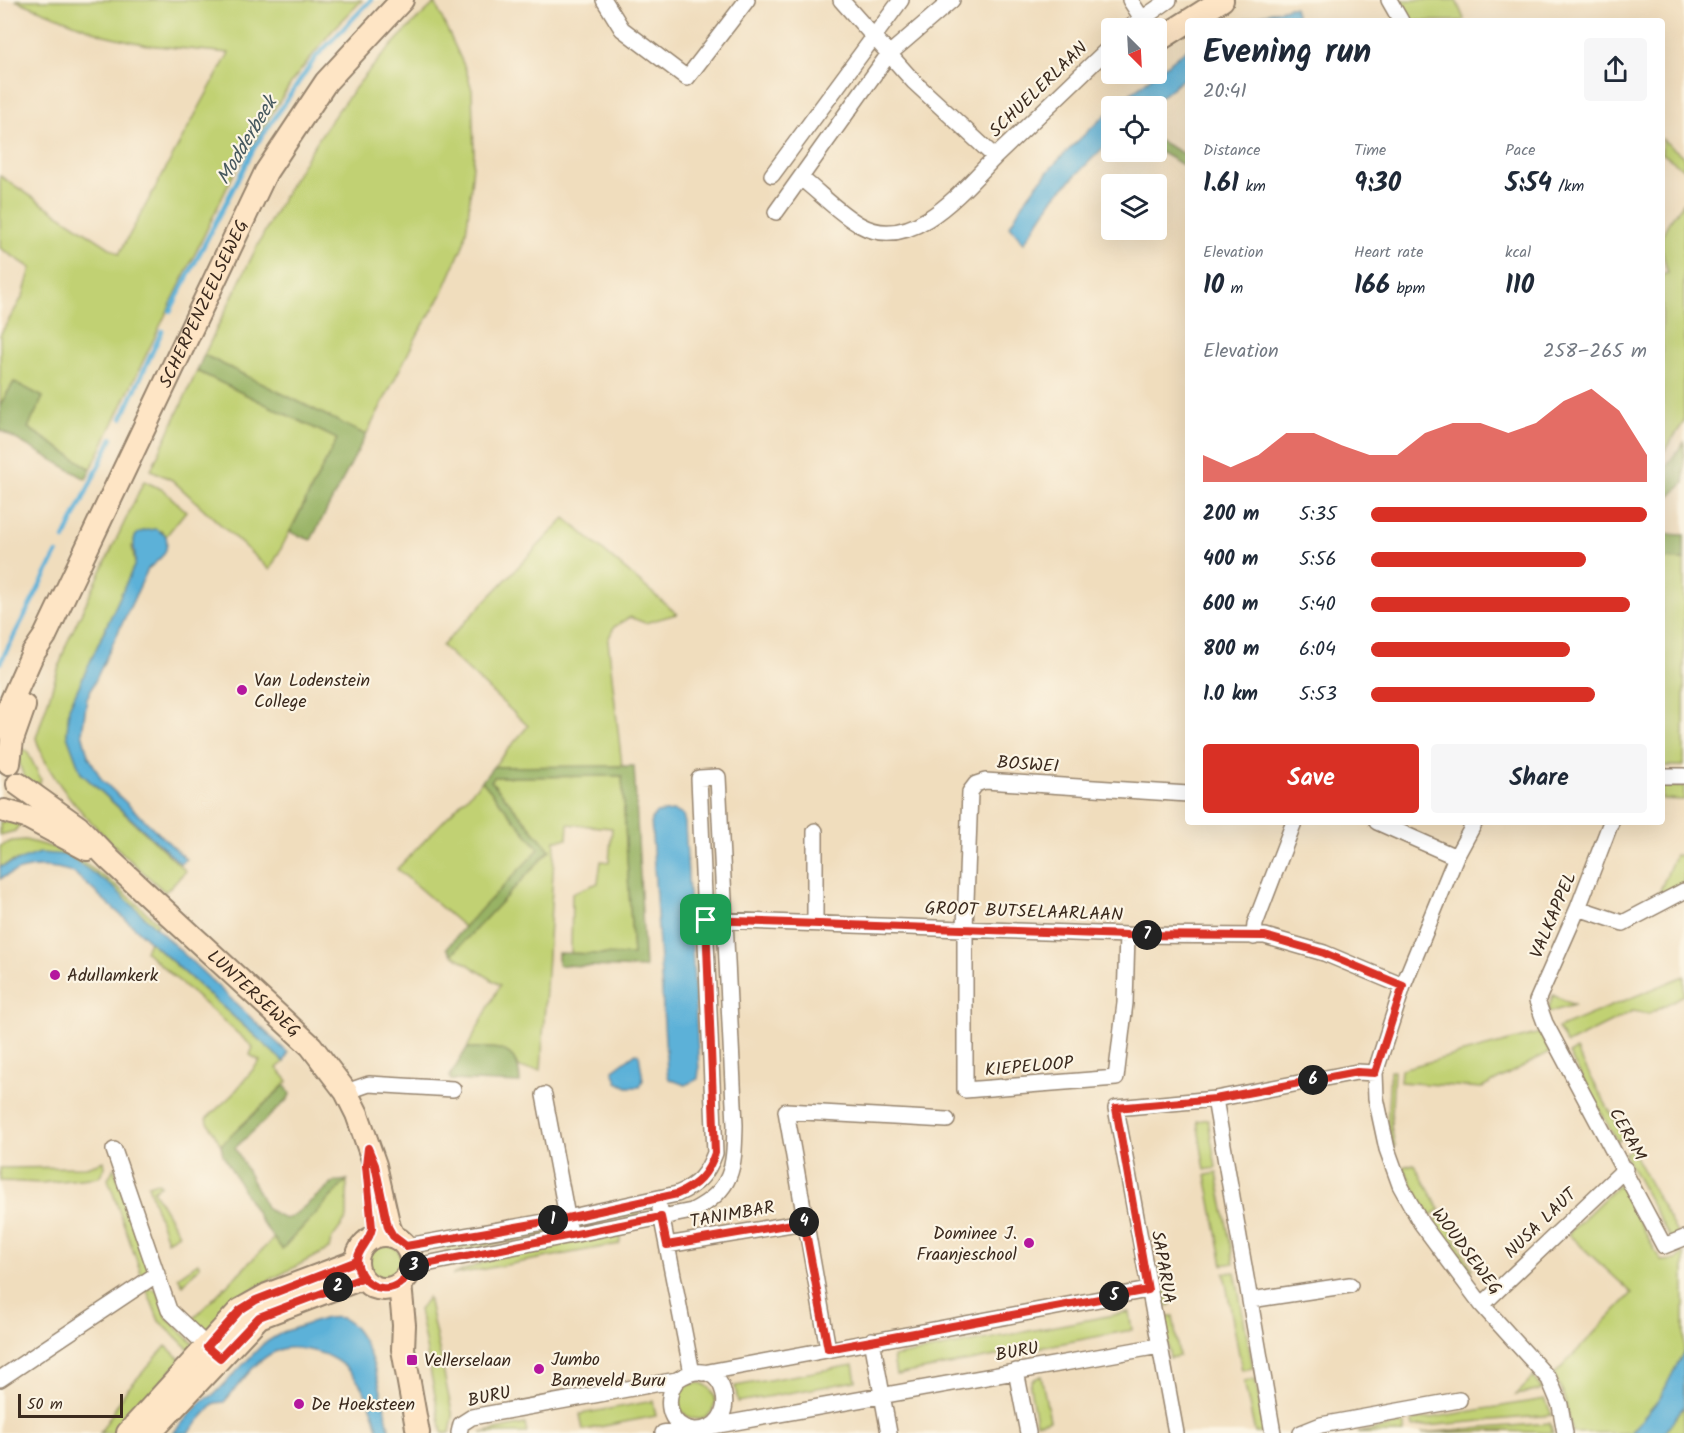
<!DOCTYPE html>
<meta charset="utf-8">
<style>
body{margin:0;font-family:Kalam,sans-serif;background:#f6f6f7;color:#1f2937;height:100vh;display:flex;flex-direction:column;font-size:22px;white-space:nowrap}
*{box-sizing:border-box;margin:0}
p{font-size:20px;color:#747a83}
.icon{flex:none;width:33px;height:33px;fill:none;stroke:currentColor;stroke-width:2;stroke-linecap:round;stroke-linejoin:round}
.map{position:relative;flex:1;overflow:hidden}
.details{position:absolute;left:1185px;top:18px;width:480px;height:807px;display:flex;flex-direction:column;background:#fff;border-radius:6px;box-shadow:0 6px 24px #0002}
.details>*{flex:none}
.needle{width:39px;rotate:156deg}
.tools{position:absolute;left:1101px;top:18px;display:grid;gap:12px}
.tools a{display:grid;place-items:center;width:66px;height:66px;border-radius:6px;background:#fff;box-shadow:0 6px 24px #0002;font-size:30px}
.scale{position:absolute;left:18px;bottom:15px;width:105px;box-sizing:border-box;padding-left:6px;border:3px solid #3b2a1e;border-top:0;font-size:16px;line-height:21px;white-space:nowrap;color:#3b2a1e;-webkit-text-stroke:4px #fcf5e5;paint-order:stroke}
.pin{position:absolute;display:grid;place-items:center;width:51px;height:51px;color:#fff;margin:-26px;border-radius:12px;box-shadow:0 3px 9px #0006}
.km{position:absolute;width:30px;height:30px;margin:-15px;border-radius:50%;background:#222;color:#fff;font-size:16px;line-height:30px;text-align:center}
.round{display:grid;place-items:center;flex:none;width:63px;height:63px;border-radius:6px;background:#f6f6f7}
.overview{display:flex;align-items:center;justify-content:space-between;height:102px;padding:0 18px}
h1{font-size:33px;font-weight:600;line-height:45px}
.stats{display:grid;grid-template-columns:repeat(3,1fr);gap:9px;height:102px;padding:6px 18px}
.stats div{display:grid;align-content:center}
.stats b{font-size:26px;font-weight:600}
.stats small{font-size:16px;font-weight:400}
.stats p{font-size:16px}
.chart{height:168px;padding:12px 18px}
.chart p{display:flex;justify-content:space-between}
.chart svg{width:100%;height:108px;margin-top:6px;fill:#d93025;opacity:.7}
.primary-button{display:flex;gap:12px;margin-top:auto;padding:12px 18px}
.primary-button a{flex:1;height:69px;border-radius:6px;background:#d93025;color:#fff;font-size:24px;font-weight:600;line-height:69px;text-align:center}
.primary-button a+a{background:#f6f6f7;color:#1f2937}
ul{padding:0 18px;list-style:none;font-size:20px}
li{display:grid;grid-template-columns:96px 72px 1fr;align-items:center;height:45px}
li i{height:15px;border-radius:8px;background:#d93025}
.map>svg:first-child{display:block}
.green{fill:#c1d173;stroke:#7e7e48;stroke-width:1.5}
.forest{fill:#98b365;stroke:#6a6e42;stroke-width:1.5}
.water{fill:#5cb1d8;stroke:#4c6e7b;stroke-width:1.5}
.lines{fill:none;stroke-linecap:round;stroke-linejoin:round}
.stream{stroke:#5cb1d8;stroke-width:4.5}
.street-casing{stroke:#96846e;stroke-width:18}
.secondary-casing{stroke:#96846e;stroke-width:26}
.street{stroke:#fff;stroke-width:15}
.secondary{stroke:#fee5c5;stroke-width:22}
.route-casing{stroke:#fff;stroke-width:12}
.route{stroke:#d93025;stroke-width:8}
.poi-dot{fill:#b5179e;stroke:#fcf5e5;stroke-width:2}
.labels{text-anchor:middle;stroke-width:4.5;stroke-linejoin:round;paint-order:stroke}
.street-label{font-size:18px;fill:#3b2a1e;stroke:#fcf5e5}
.poi-label{font-size:18px;fill:#3b2a1e;stroke:#fcf5e5;text-anchor:start}
.water-label{font-size:20px;font-style:italic;fill:#47595f;stroke:#fcf5e5}
</style>
<div class="map">
<svg width="1684" height="1433" viewBox="0 0 1684 1433">
<rect width="100%" height="100%" fill="#fcf5e5"/>
<filter id="ink" filterUnits="userSpaceOnUse"><feTurbulence type="fractalNoise" baseFrequency=".0167" numOctaves="2"/><feDisplacementMap in="SourceGraphic" scale="12" xChannelSelector="R" yChannelSelector="G"/><feConvolveMatrix kernelMatrix="1 2 1 2 8 2 1 2 1" color-interpolation-filters="sRGB"/></filter>
<filter id="wash" filterUnits="userSpaceOnUse"><feTurbulence type="fractalNoise" baseFrequency=".008" numOctaves="4" result="noise"/><feDisplacementMap in="SourceGraphic" scale="24" xChannelSelector="R" yChannelSelector="G"/><feGaussianBlur stdDeviation="1.35" result="paint"/><feColorMatrix in="noise" values="0 0 0 0 0 0 0 0 0 0 0 0 0 0 0 0 0 1.4 0 .05"/><feComposite in="paint" operator="in"/></filter>
<g filter="url(#wash)">
<rect width="100%" height="100%" fill="#f0ddbd"/>
<path class="green" d="M 15,0 L 362,0 L 331,32 L 293,80 L 234,173 L 91,469 L 28,428 L 43,397 L 14,382 L 0,405 L 0,335 L 23,296 L 31,268 L 0,248 L 0,176 L 119,254 L 229,53 L 147,45 L 104,35 Z
M 1396,0 L 1456,0 L 1464,19 L 1463,21 L 1413,21 L 1407,17 Z
M 435,3 L 466,70 L 472,90 L 474,153 L 468,219 L 464,243 L 441,296 L 419,332 L 366,435 L 204,355 C 269,221 320,105 435,3 Z
M 1662,139 L 1684,157 L 1684,169 L 1662,153 Z
M 1684,202 L 1684,422 L 1662,454 L 1662,275 L 1668,273 C 1656,235 1661,232 1684,202 Z
M 197,371 L 337,439 L 270,570 L 172,480 L 151,470 Z
M 144,481 L 163,490 L 186,511 L 166,536 L 161,531 L 132,546 L 135,564 L 69,708 L 67,735 L 81,773 L 186,871 L 165,892 C 124,855 50,792 36,738 L 66,645 Z
M 565,518 L 677,614 L 645,623 L 630,617 L 614,627 L 608,640 L 622,766 L 493,767 L 528,726 L 442,646 Z
M 1662,559 L 1684,560 L 1684,766 L 1662,766 Z
M 16,747 L 27,751 L 41,779 L 36,793 C 23,780 18,765 16,747 Z
M 622,776 L 633,956 L 571,953 L 572,893 L 598,883 L 601,861 L 609,862 L 612,828 L 568,824 L 567,839 L 555,840 L 541,1070 L 520,1068 C 504,1043 494,1048 467,1048 L 500,985 L 452,954 L 550,850 L 491,781 L 494,777 Z
M 482,781 L 540,849 L 464,927 L 397,869 Z
M 1662,786 L 1684,787 L 1684,800 L 1662,799 Z
M 22,821 L 15,831 L 0,835 L 0,822 Z
M 25,840 L 66,851 L 116,885 L 158,923 L 155,927 L 113,887 L 67,855 L 13,861 L 0,867 L 0,846 L 12,841 Z
M 1675,855 L 1684,856 L 1684,883 L 1658,895 Z
M 149,941 L 284,1062 L 277,1068 L 288,1081 L 221,1145 L 206,1119 L 233,1094 L 260,1061 L 250,1055 L 253,1047 L 145,951 Z
M 1684,976 L 1684,995 L 1649,1014 L 1633,1011 L 1567,1044 L 1558,1028 Z
M 1553,995 L 1574,1005 L 1550,1012 L 1548,1010 Z
M 1540,1033 L 1550,1052 L 1482,1088 L 1400,1082 L 1401,1069 Z
M 1576,1050 L 1624,1137 L 1617,1141 L 1569,1054 Z
M 1390,1071 L 1394,1071 L 1391,1126 L 1395,1146 L 1392,1147 L 1387,1126 Z
M 1208,1119 L 1216,1168 L 1205,1170 L 1197,1121 Z
M 1631,1149 L 1678,1235 L 1670,1238 L 1624,1154 Z
M 104,1161 L 105,1167 L 99,1177 L 41,1183 L 0,1181 L 0,1168 L 86,1167 Z
M 1414,1164 L 1440,1210 L 1429,1216 L 1403,1167 Z
M 114,1168 L 149,1264 L 148,1271 L 142,1276 L 108,1179 Z
M 1217,1173 L 1234,1263 L 1223,1265 L 1206,1175 Z
M 347,1180 L 347,1218 L 331,1240 L 329,1249 L 245,1293 L 207,1331 L 193,1319 L 274,1238 L 283,1248 Z
M 157,1182 L 161,1185 L 153,1190 L 179,1234 L 167,1241 L 148,1185 Z
M 1618,1185 L 1623,1185 L 1629,1191 L 1624,1194 L 1661,1261 L 1676,1260 L 1684,1253 L 1684,1351 L 1660,1398 L 1631,1433 L 1573,1433 L 1562,1390 L 1554,1375 L 1632,1293 L 1568,1234 Z
M 630,1211 L 646,1214 L 578,1228 L 577,1221 Z
M 1443,1216 L 1472,1269 L 1467,1271 L 1432,1222 Z
M 554,1224 L 555,1233 L 445,1254 L 444,1245 Z
M 616,1233 L 621,1237 L 619,1244 L 452,1275 L 504,1254 Z
M365 1261a18 18 0 1 1 36 0a18 18 0 1 1-36 0Z
M 198,1263 L 200,1266 L 183,1285 L 178,1277 Z
M 1163,1268 L 1171,1305 L 1162,1307 L 1154,1270 Z
M 1235,1272 L 1253,1368 L 1242,1370 L 1224,1273 Z
M 146,1288 L 157,1290 L 168,1319 L 194,1344 L 190,1350 L 159,1321 Z
M 428,1297 L 453,1417 L 450,1433 L 442,1433 L 419,1310 Z
M 1129,1312 L 1132,1330 L 896,1375 L 893,1357 Z
M 1173,1316 L 1179,1356 L 1170,1358 L 1163,1318 Z
M 166,1346 L 181,1360 L 115,1433 L 100,1433 L 126,1391 Z
M 853,1365 L 856,1381 L 738,1402 L 735,1386 Z
M 1041,1376 L 1050,1420 L 1036,1423 L 1030,1386 L 1032,1380 Z
M 1534,1377 L 1542,1390 L 1516,1395 Z
M 1255,1379 L 1266,1433 L 1255,1433 L 1244,1381 Z
M679 1401a18 18 0 1 1 36 0a18 18 0 1 1-36 0Z
M 1545,1399 L 1552,1415 L 1413,1427 L 1412,1421 Z
M 653,1401 L 656,1416 L 583,1430 L 580,1414 Z
M 1684,1406 L 1684,1433 L 1664,1433 Z
M 1550,1423 L 1553,1433 L 1500,1431 L 1422,1433 Z
M 525,1424 L 527,1433 L 481,1433 Z
M 1404,1424 L 1404,1433 L 1358,1433 Z"/>
<path class="forest" d="M 1156,139 L 1188,156 L 1188,168 L 1157,150 Z
M 204,355 L 366,435 L 311,540 L 290,532 L 337,439 L 197,371 Z
M 14,382 L 43,397 L 28,428 L 91,469 L 86,479 L 0,430 L 0,405 Z
M 1684,442 L 1684,483 L 1662,505 L 1662,472 Z
M 1662,534 L 1684,535 L 1684,560 L 1662,559 Z
M 634,766 L 645,968 L 558,965 L 558,953 L 633,955 L 622,776 L 494,777 L 491,781 L 550,850 L 452,954 L 447,948 L 464,927 L 539,849 L 482,781 L 493,767 Z
M 467,1048 C 497,1048 519,1044 520,1083 L 451,1080 L 450,1076 Z
M 285,1085 L 290,1094 L 288,1099 L 235,1148 L 267,1209 L 285,1219 L 293,1216 L 334,1182 L 347,1180 L 282,1249 L 261,1221 L 223,1155 L 221,1145 Z"/>
<path class="water" d="M 1290,7 L 1294,7 L 1298,21 L 1240,21 Z
M 1188,48 L 1188,75 L 1149,106 L 1115,106 Z
M 1111,110 L 1111,140 L 1055,196 L 1024,243 L 1010,226 C 1034,179 1073,145 1111,110 Z
M 156,529 L 166,536 C 170,554 160,558 148,569 L 87,698 L 82,733 L 88,755 L 102,780 L 186,859 L 181,864 L 81,773 L 67,735 L 69,708 L 135,564 C 137,546 123,531 156,529 Z
M 674,811 L 683,815 L 685,823 L 699,1070 L 698,1079 L 685,1085 L 669,1079 L 667,1071 L 651,819 L 656,813 Z
M 40,853 L 67,855 L 113,887 L 288,1053 L 284,1062 L 74,873 C 48,863 24,865 0,879 L 0,867 Z
M 636,1053 L 639,1055 L 643,1080 L 640,1087 L 627,1087 L 617,1082 L 613,1070 Z
M 326,1318 C 330,1318 337,1317 341,1318 C 372,1329 384,1405 390,1433 L 379,1433 C 370,1394 352,1358 309,1350 C 298,1348 286,1346 277,1351 C 255,1359 239,1386 224,1402 L 215,1403 L 188,1433 L 173,1433 L 203,1400 L 214,1395 L 263,1344 L 283,1332 Z
M 1684,1351 L 1684,1406 L 1664,1433 L 1631,1433 L 1660,1398 Z"/>
<g class="lines">
<path class="stream" d="M 170,311 L 254,148 L 316,57 L 371,0
M 122,418 L 162,331
M 64,539 L 112,438
M 0,663 L 57,553"/>
</g>
</g>
<g filter="url(#ink)">
<g class="lines">
<defs>
<path id="street" d="M 604,0 L 622,29 L 687,78 L 747,0
M 841,0 L 914,82 L 995,157 L 1112,45
M 1130,0 L 1148,28
M 1389,0 L 1401,21
M 1129,28 L 1169,0
M 772,175 L 901,0
M 802,179 C 821,194 840,214 860,225 C 912,254 963,190 995,157
M 776,212 L 888,55 L 952,0
M 1662,776 L 1684,776
M 1377,822 L 1456,857
M 1475,822 L 1456,857 L 1403,986 L 1375,1073 L 1376,1098 L 1387,1149 L 1400,1185 L 1421,1223 L 1482,1305 L 1549,1379 L 1560,1405 L 1565,1433
M 1611,822 L 1578,908 L 1537,1001 L 1545,1023 L 1664,1246 L 1684,1238
M 1578,908 L 1623,923 L 1684,891
M 716,920 L 1127,935 L 1265,936 L 1324,953 L 1403,986
M 815,923 L 815,831
M 1127,935 L 1125,1003 L 1116,1078 L 965,1090 L 965,928 L 970,792 L 976,784 L 985,781 L 1188,794
M 1254,937 L 1255,924 L 1294,822
M 346,1092 L 369,1084 L 453,1089
M 544,1095 L 569,1227
M 1215,1099 L 1273,1433
M 114,1150 L 169,1310 L 213,1352
M 660,1209 L 692,1373
M 667,1245 L 804,1222
M 407,1246 L 567,1218 L 677,1194 C 698,1185 707,1174 715,1153 L 699,778 L 718,777 L 735,1125 C 734,1167 734,1190 692,1211 L 411,1267
M 1251,1300 L 1350,1285
M 1482,1305 L 1625,1169
M 872,1340 L 889,1433
M 828,1349 L 786,1111 L 947,1120
M 1016,1371 L 1028,1433
M 703,1373 L 1148,1290
M 0,1379 L 157,1274
M 713,1426 L 1159,1346
M 459,1433 L 461,1424 L 472,1417 L 677,1380 C 728,1345 745,1433 693,1430 C 667,1426 664,1398 677,1380
M 663,1433 L 687,1429
M 1176,1433 L 1116,1108 L 1215,1099 L 1357,1072 L 1375,1073
M 1301,1433 L 1321,1425 L 1459,1400"/>
<g id="secondary">
<path d="M 1157,41 L 1222,0"/>
<path id="s1" d="M 0,727 L 32,655 L 45,636 L 266,172 L 326,82 L 402,0"/>
<path d="M 9,763 L 12,740 L 24,706"/>
<path id="s2" d="M 18,784 L 78,827 L 110,860 L 311,1046 L 346,1092 L 357,1114 L 375,1165 L 389,1227 L 393,1236"/>
<path d="M 5,811 L 29,818 L 87,849"/>
<circle cx="384" cy="1262" r="27"/>
<path d="M 400,1284 L 404,1325 L 403,1349 L 418,1433"/>
<path d="M 128,1433 L 240,1310 L 267,1295 L 357,1261"/>
<path d="M 150,1433 L 259,1317 L 362,1278"/>
</g>
</defs>
<use href="#street" class="street-casing"/>
<use href="#secondary" class="secondary-casing"/>
<use href="#street" class="street"/>
<use href="#secondary" class="secondary"/>
</g>
</g>
<g class="lines" filter="url(#ink)">
<defs>
<path id="route" d="M 706,920 L 715,1153 C 708,1174 698,1185 677,1194 L 567,1218 L 406,1246 L 393,1236 L 388,1227 L 375,1165 L 368,1148 L 366,1166 L 372,1228 C 368,1249 348,1252 362,1278 L 259,1317 L 220,1358 L 207,1347 L 240,1310 L 256,1300 L 357,1261 C 361,1293 401,1299 411,1267 L 661,1217 L 667,1245 L 804,1222 L 828,1349 L 1148,1290 L 1116,1108 L 1215,1099 L 1357,1072 L 1375,1073 L 1403,986 L 1324,953 L 1265,936 L 1127,935 L 706,920"/>
</defs>
<use href="#route" class="route-casing"/>
<use href="#route" class="route"/>
</g>
<g class="poi-dot">
<circle cx="242" cy="690" r="6"/>
<circle cx="55" cy="975" r="6"/>
<circle cx="1029" cy="1243" r="6"/>
<rect x="406" y="1354" width="12" height="12" rx="3"/>
<circle cx="539" cy="1369" r="6"/>
<circle cx="299" cy="1404" r="6"/>
</g>
<g class="labels">
<g class="street-label">
<text transform="translate(1038 89) rotate(-44)" y="6">SCHUELERLAAN</text>
<text dy="6" stroke="none"><textPath href="#s1" startOffset="470">SCHERPENZEELSEWEG</textPath></text>
<text transform="translate(1028 764) rotate(4)" y="6">BOSWEI</text>
<text transform="translate(1024 911) rotate(2)" y="6">GROOT BUTSELAARLAAN</text>
<text transform="translate(1553 915) rotate(-67)" y="6">VALKAPPEL</text>
<text dy="6" stroke="none"><textPath href="#s2" startOffset="316">LUNTERSEWEG</textPath></text>
<text transform="translate(1029 1066) rotate(-5)" y="6">KIEPELOOP</text>
<text transform="translate(1628 1134) rotate(61)" y="6">CERAM</text>
<text transform="translate(732 1214) rotate(-10)" y="6">TANIMBAR</text>
<text transform="translate(1540 1223) rotate(-44)" y="6">NUSA LAUT</text>
<text transform="translate(1467 1251) rotate(53)" y="6">WOUDSEWEG</text>
<text transform="translate(1164 1267) rotate(80)" y="6">SAPARUA</text>
<text transform="translate(1017 1351) rotate(-10)" y="6">BURU</text>
<text transform="translate(489 1396) rotate(-12)" y="6">BURU</text>
</g>
<g class="poi-label">
<text x="254" y="686">Van Lodenstein<tspan x="254" dy="21">College</tspan></text>
<text x="67" y="981">Adullamkerk</text>
<text x="1017" y="1239" text-anchor="end">Dominee J.<tspan x="1017" dy="21">Fraanjeschool</tspan></text>
<text x="551" y="1365">Jumbo<tspan x="551" dy="21">Barneveld Buru</tspan></text>
<text x="424" y="1366">Vellerselaan</text>
<text x="311" y="1410">De Hoeksteen</text>
</g>
<g class="water-label">
<text transform="translate(246 140) rotate(-59)" y="7">Modderbeek</text>
</g>
</g>
</svg>
<div class="tools">
<a><svg class="needle" viewBox="-14 -14 28 28"><path d="M0-13l5 13h-10z" fill="#e53935"/><path d="M0 13l5-13h-10z" fill="#747a83"/></svg></a>
<a><svg class="icon" aria-label="locate" viewBox="0 0 24 24"><circle cx="12" cy="12" r="6"/><path d="M12 2v4M12 18v4M2 12h4M18 12h4"/></svg></a>
<a><svg class="icon" aria-label="layers" viewBox="0 0 24 24"><path d="M12 4l9 5-9 5-9-5zM3 14l9 5 9-5"/></svg></a>
</div>
<div class="scale">50 m</div>
<div class="pin" style="left:706px;top:920px;background:#1e9e55"><svg class="icon" aria-label="arrive" viewBox="0 0 24 24"><path d="M6 21V4h12l-3 4 3 4H6"/></svg></div>
<b class="km" style="left:553px;top:1220px">1</b>
<b class="km" style="left:338px;top:1287px">2</b>
<b class="km" style="left:414px;top:1266px">3</b>
<b class="km" style="left:804px;top:1222px">4</b>
<b class="km" style="left:1114px;top:1296px">5</b>
<b class="km" style="left:1313px;top:1080px">6</b>
<b class="km" style="left:1147px;top:935px">7</b>
<section class="details">
<div class="overview"><div><h1>Evening run</h1><p>20:41</p></div><a class="round"><svg class="icon" aria-label="share" viewBox="0 0 24 24"><path d="M12 15V3M7 8l5-5 5 5M5 13v7h14v-7"/></svg></a></div>
<div class="stats">
<div><p>Distance</p><b>1.61<small> km</small></b></div>
<div><p>Time</p><b>9:30</b></div>
<div><p>Pace</p><b>5:54<small> /km</small></b></div>
</div>
<div class="stats">
<div><p>Elevation</p><b>10<small> m</small></b></div>
<div><p>Heart rate</p><b>166<small> bpm</small></b></div>
<div><p>kcal</p><b>110</b></div>
</div>
<div class="chart"><p><span>Elevation</span>258–265 m</p>
<svg viewBox="0 0 160 44" preserveAspectRatio="none"><path d="M0 44V33L10 38L20 33L30 24L40 24L50 29L60 33L70 33L80 24L90 20L100 20L110 24L120 20L130 11L140 6L150 15L160 33V44z"/></svg>
</div>
<ul>
<li><b>200 m</b>5:35<i style="width:100%"></i></li>
<li><b>400 m</b>5:56<i style="width:78%"></i></li>
<li><b>600 m</b>5:40<i style="width:94%"></i></li>
<li><b>800 m</b>6:04<i style="width:72%"></i></li>
<li><b>1.0 km</b>5:53<i style="width:81%"></i></li>
</ul>
<div class="primary-button"><a>Save</a><a>Share</a></div>
</section>
</div>
